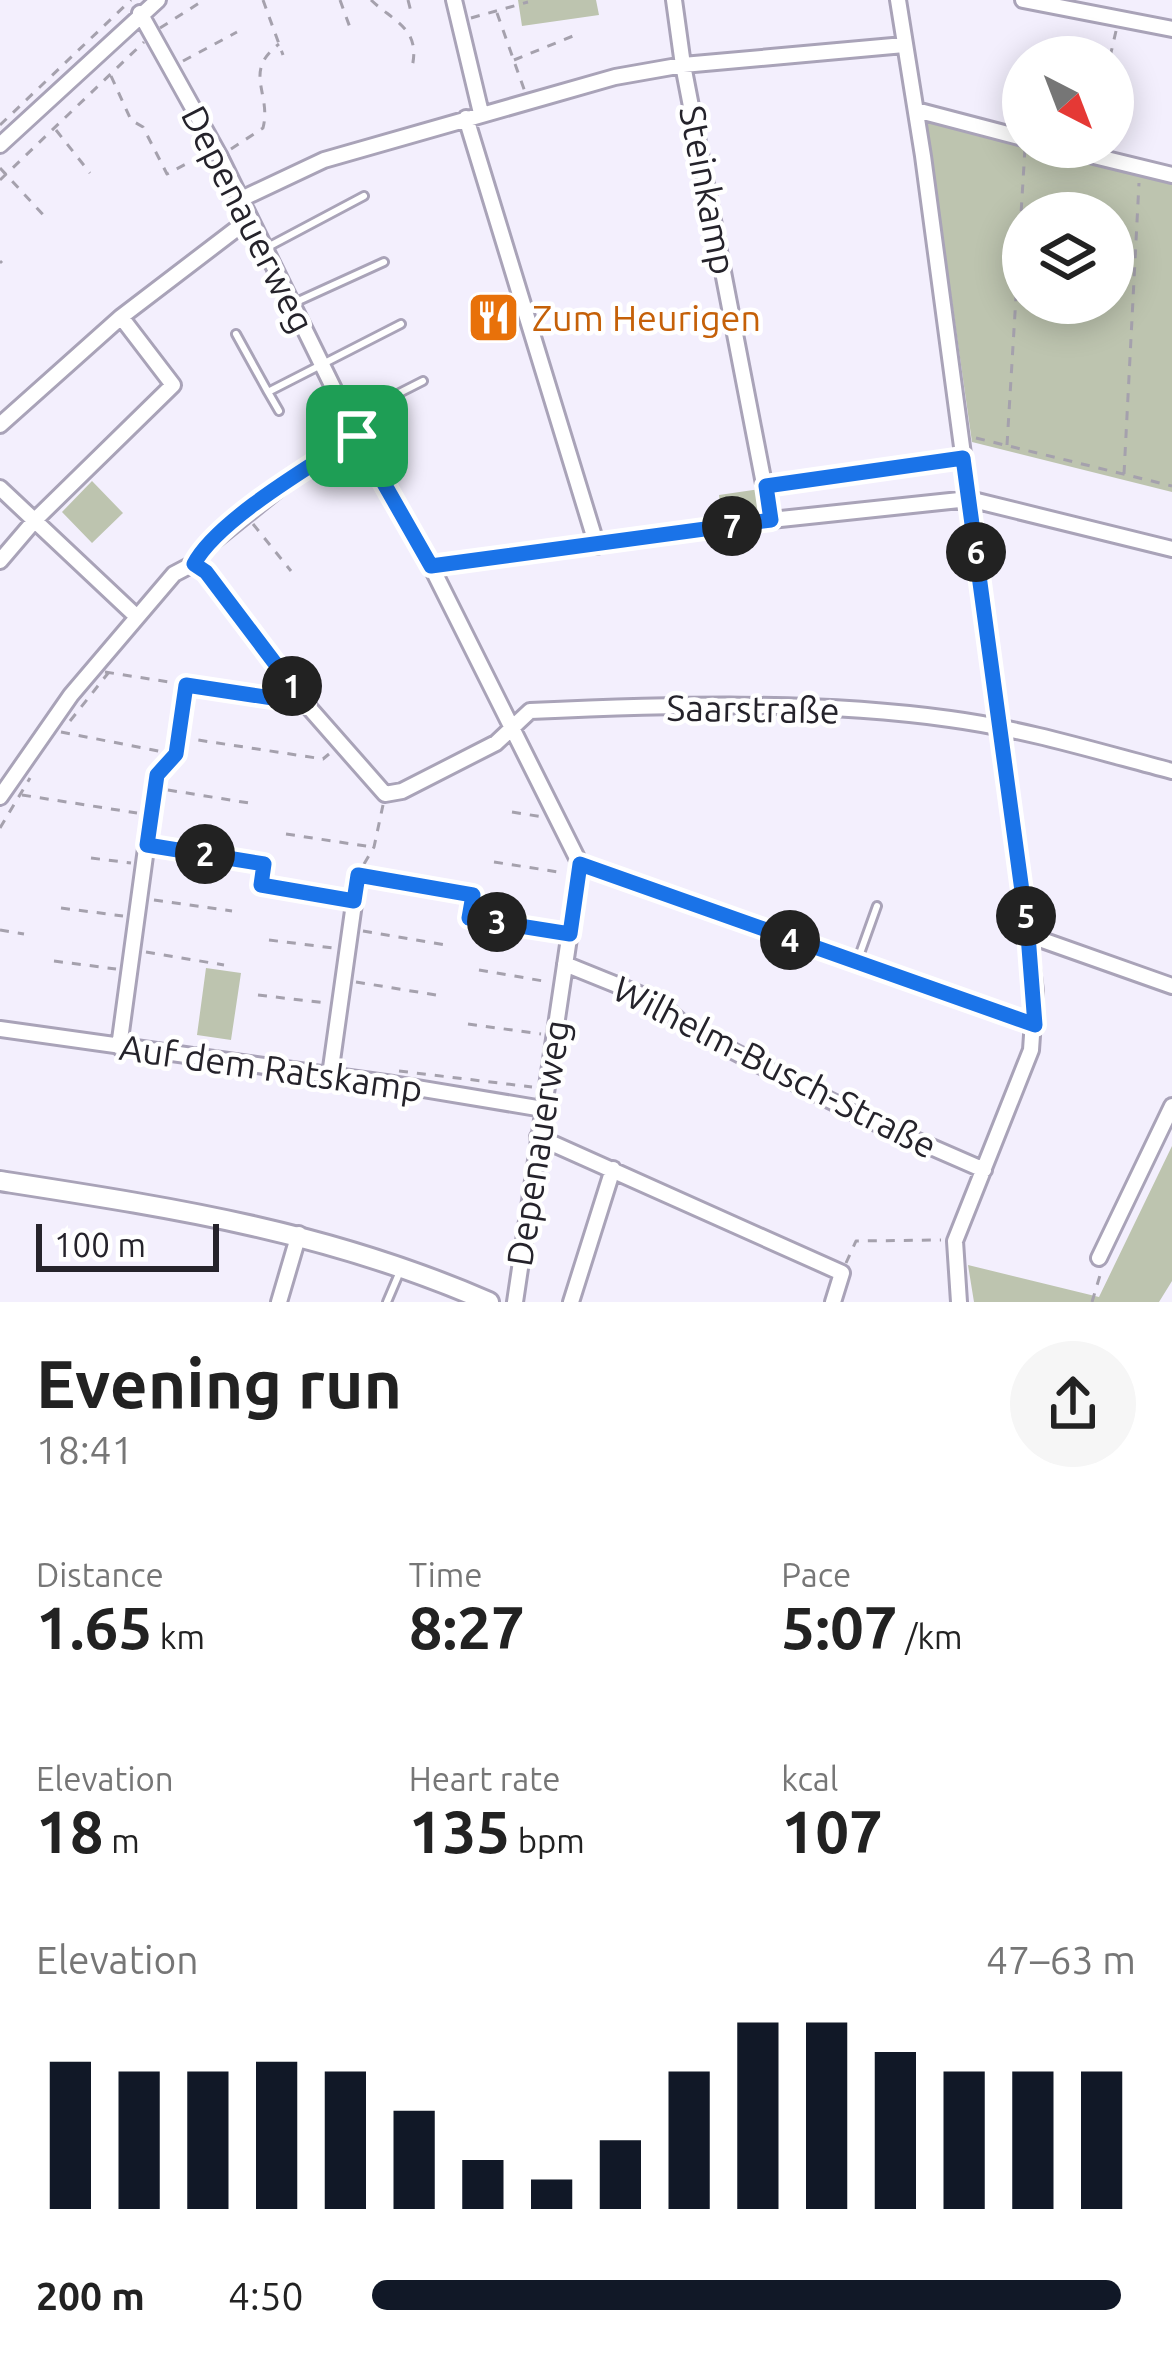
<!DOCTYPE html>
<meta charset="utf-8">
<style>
body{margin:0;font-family:Ubuntu,sans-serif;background:#f6f6f6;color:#222;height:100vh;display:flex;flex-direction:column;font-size:45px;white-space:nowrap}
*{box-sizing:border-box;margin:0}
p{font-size:39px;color:#767676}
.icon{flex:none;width:66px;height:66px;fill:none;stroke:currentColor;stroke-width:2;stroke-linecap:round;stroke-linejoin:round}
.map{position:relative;height:1302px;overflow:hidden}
.panel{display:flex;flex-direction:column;background:#fff;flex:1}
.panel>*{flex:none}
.needle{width:78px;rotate:138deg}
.tools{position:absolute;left:1002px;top:36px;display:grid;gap:24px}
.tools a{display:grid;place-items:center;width:132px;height:132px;border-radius:50%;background:#fff;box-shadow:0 6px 30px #0003;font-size:60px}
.scale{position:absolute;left:36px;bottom:30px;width:183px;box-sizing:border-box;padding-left:12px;border:6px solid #25232b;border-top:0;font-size:33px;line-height:42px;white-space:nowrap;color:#25232b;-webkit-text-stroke:9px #fff;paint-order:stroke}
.pin{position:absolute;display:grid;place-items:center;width:102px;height:102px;color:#fff;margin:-51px;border-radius:24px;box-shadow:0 6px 18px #0006}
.km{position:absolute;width:60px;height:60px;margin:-30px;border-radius:50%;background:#222;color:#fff;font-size:33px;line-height:60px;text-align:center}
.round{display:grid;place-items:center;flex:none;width:126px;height:126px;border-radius:63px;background:#f6f6f6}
.headline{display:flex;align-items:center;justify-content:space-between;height:204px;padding:0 36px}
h1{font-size:66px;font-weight:700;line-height:90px}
.stats{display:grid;grid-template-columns:repeat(3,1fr);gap:18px;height:204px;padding:12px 36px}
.stats div{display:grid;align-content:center}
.stats b{font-size:60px;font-weight:700}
.stats small{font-size:33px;font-weight:400}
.stats p{font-size:33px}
.chart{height:336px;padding:24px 36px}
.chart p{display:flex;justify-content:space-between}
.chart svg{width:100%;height:216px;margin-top:12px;stroke:#111827;stroke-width:6}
ul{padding:0 36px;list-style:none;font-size:39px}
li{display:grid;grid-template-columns:192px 144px 1fr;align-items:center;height:90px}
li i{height:30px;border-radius:15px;background:#111827}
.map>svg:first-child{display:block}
.green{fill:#bdc4af;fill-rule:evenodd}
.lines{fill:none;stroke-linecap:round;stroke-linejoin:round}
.service-casing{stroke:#a9a3b8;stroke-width:12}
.minor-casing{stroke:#a9a3b8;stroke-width:20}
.secondary-casing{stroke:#a9a3b8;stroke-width:24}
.path{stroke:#a5a1ad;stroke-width:3;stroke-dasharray:9 9;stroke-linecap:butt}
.service{stroke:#fff;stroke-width:6}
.minor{stroke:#fff;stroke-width:14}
.secondary{stroke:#fff;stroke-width:18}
.route-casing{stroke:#fff;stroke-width:24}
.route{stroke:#1a73e8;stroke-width:15}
.labels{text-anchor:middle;stroke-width:9;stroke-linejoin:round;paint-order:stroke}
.street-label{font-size:36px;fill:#25232b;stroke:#fff}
.food-label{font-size:36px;fill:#c56008;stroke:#fff;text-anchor:start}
</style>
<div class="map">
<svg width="1172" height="1302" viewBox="0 0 1172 1302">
<rect width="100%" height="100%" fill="#f3effd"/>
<path class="green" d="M 518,0 L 596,0 L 599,15 L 522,26 Z
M 926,119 L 1023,143 L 1023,147 L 1037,147 L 1172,181 L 1172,492 L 972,442 ZM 1023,213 L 1113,213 L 1113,303 L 1023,303 Z
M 92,481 L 123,513 L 92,543 L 62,512 Z
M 760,489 L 763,505 L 759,511 L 722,519 L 719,495 Z
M 206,968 L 241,973 L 231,1040 L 197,1035 Z
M 1172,1146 L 1172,1281 L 1159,1302 L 974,1302 L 968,1265 L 1099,1297 Z"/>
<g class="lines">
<defs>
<path id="service" d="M 266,248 L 364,196
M 294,303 L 384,262
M 236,334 L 268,392
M 279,411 L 268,392 L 401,324
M 352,417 L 423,381
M 858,959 L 877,906
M 387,1302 L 401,1269"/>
<path id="minor" d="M 454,0 L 481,113
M 674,0 L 683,65 L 771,520
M 898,0 L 923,156 L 1035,991 L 1031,1050 L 955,1241 L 959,1302
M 1023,0 L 1172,29
M 140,13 L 219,155 L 357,436 L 431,566 L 580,864 L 515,1302
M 916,110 L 1023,138
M 466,118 L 597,546
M 0,145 L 158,0
M 1057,147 L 1172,175
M 239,200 L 324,160 L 615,77 L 683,65 L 904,45
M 0,425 L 121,317 L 248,220
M 766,486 L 963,458
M 0,488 L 136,616
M 0,561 L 35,520 L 173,385 L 121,317
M 193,564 L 206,571 L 305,703 L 385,794 L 402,791 L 496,743 L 530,711 C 669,705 811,700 950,719 C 1025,729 1099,752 1172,771
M 431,566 L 771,520 L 969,499 L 1172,549
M 0,797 L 71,695 L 174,574 L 193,564 L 200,552 L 292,478 L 357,436
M 580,864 L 1035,1025
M 1028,935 L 1172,986
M 565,964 L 659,1002 L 685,1026 L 775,1073 L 867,1119 L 984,1170
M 0,1029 L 393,1084 L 543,1109
M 119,1047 L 156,775
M 330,1075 L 358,875
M 538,1137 L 842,1273 L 833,1302
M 1099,1258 L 1172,1106
M 279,1302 L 299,1234
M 571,1302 L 613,1169"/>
<path id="secondary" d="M 0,1181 C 173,1208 327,1231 489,1302"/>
</defs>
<use href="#service" class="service-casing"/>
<use href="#minor" class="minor-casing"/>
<use href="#secondary" class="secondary-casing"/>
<path class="path" d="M 263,0 L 283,55
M 340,0 L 352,33
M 371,0 C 394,22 423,29 411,71
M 408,0 L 411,12
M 497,13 L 525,92
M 471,18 L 528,2
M 160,28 L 204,0
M 1110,57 L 1116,31
M 514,60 L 573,36
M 183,61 L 237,32
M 111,76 L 131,120 L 143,127 L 167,174 L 205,154
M 0,125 L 131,0
M 56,130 L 90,173
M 231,149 L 263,128 C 272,93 242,72 279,44
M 0,168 L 47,219
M 0,180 L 144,42
M 0,261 L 2,263
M 976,438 L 1172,486
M 1007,445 L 1025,148
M 1124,474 L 1139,183
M 253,524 L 291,571
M 105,672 L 285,700
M 70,721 L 109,672
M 61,732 L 174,754
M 178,736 L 186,686
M 165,766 L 176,754 L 178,737 L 323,759 L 329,754
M 168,790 L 249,803
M 22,795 L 137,813
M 512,812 L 543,817
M 0,828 L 30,778
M 286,834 L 372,847
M 161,847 L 264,864 L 261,885 L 340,899
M 91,858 L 131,863
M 494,862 L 565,873
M 364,864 L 374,847 L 383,805
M 373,878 L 473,895 L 469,918 L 556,932
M 154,900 L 232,911
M 61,908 L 123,916
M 0,930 L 24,934
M 363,931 L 446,945
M 269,940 L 333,948
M 146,952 L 224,965
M 54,961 L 116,969
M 479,970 L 549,982
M 356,982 L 436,995
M 258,995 L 326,1003
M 468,1024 L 541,1034
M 399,1071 L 532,1087
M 846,1263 L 856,1241 L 941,1240
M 1092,1302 L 1101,1272"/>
<use href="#service" class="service"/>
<use href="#minor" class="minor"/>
<use href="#secondary" class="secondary"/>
</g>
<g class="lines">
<defs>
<path id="route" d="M 357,436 L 431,566 L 771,520 L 766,486 L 963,458 L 1028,935 L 1035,1025 L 580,864 L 570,934 L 469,918 L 473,895 L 358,875 L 354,901 L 261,885 L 264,864 L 147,845 L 157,775 L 176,754 L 186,685 L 305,703 L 206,572 L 194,564 C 217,520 314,464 357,436 Z"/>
</defs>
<use href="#route" class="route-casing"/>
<use href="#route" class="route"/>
</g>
<defs>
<symbol id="restaurant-square" viewBox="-11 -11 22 22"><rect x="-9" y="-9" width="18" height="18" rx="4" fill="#e8710a" stroke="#fff"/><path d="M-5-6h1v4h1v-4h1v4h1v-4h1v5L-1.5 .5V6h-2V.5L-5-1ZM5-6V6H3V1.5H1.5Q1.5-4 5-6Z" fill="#fff"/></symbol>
</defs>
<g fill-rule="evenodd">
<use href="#restaurant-square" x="464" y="288" width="59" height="59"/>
</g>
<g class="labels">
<g class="street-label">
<text transform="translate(708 190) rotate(79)" y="13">Steinkamp</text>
<text transform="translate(248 219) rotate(63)" y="13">Depenauerweg</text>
<text transform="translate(753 709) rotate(1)" y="13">Saarstraße</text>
<text transform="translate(775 1067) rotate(27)" y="13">Wilhelm-Busch-Straße</text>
<text transform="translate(271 1068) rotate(8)" y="13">Auf dem Ratskamp</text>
<text transform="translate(538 1143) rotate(-81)" y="13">Depenauerweg</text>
</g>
<g class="food-label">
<text x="532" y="331">Zum Heurigen</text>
</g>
</g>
</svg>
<div class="tools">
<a><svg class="needle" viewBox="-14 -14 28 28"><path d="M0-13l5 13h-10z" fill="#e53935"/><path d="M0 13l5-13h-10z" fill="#767676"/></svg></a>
<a><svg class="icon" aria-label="layers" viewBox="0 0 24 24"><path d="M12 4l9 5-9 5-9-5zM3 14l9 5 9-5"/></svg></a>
</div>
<div class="scale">100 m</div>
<div class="pin" style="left:357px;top:436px;background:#1e9e55"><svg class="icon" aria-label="arrive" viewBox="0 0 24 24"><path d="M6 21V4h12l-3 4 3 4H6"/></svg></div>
<b class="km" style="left:292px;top:686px">1</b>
<b class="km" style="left:205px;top:854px">2</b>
<b class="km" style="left:497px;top:922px">3</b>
<b class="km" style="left:790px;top:940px">4</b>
<b class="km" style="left:1026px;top:916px">5</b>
<b class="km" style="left:976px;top:552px">6</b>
<b class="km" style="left:732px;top:526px">7</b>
</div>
<section class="panel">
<div class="headline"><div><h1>Evening run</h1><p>18:41</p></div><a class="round"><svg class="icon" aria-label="share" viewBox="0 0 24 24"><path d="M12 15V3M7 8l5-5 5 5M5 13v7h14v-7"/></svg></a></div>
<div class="stats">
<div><p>Distance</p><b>1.65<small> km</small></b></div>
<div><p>Time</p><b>8:27</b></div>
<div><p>Pace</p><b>5:07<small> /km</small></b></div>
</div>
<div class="stats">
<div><p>Elevation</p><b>18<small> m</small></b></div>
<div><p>Heart rate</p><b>135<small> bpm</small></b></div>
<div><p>kcal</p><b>107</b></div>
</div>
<div class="chart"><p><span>Elevation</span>47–63 m</p>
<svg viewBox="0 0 160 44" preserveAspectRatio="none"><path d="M5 44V14M15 44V16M25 44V16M35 44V14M45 44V16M55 44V24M65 44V34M75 44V38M85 44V30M95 44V16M105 44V6M115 44V6M125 44V12M135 44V16M145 44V16M155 44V16"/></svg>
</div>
<ul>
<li><b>200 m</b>4:50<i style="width:98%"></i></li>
</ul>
</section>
